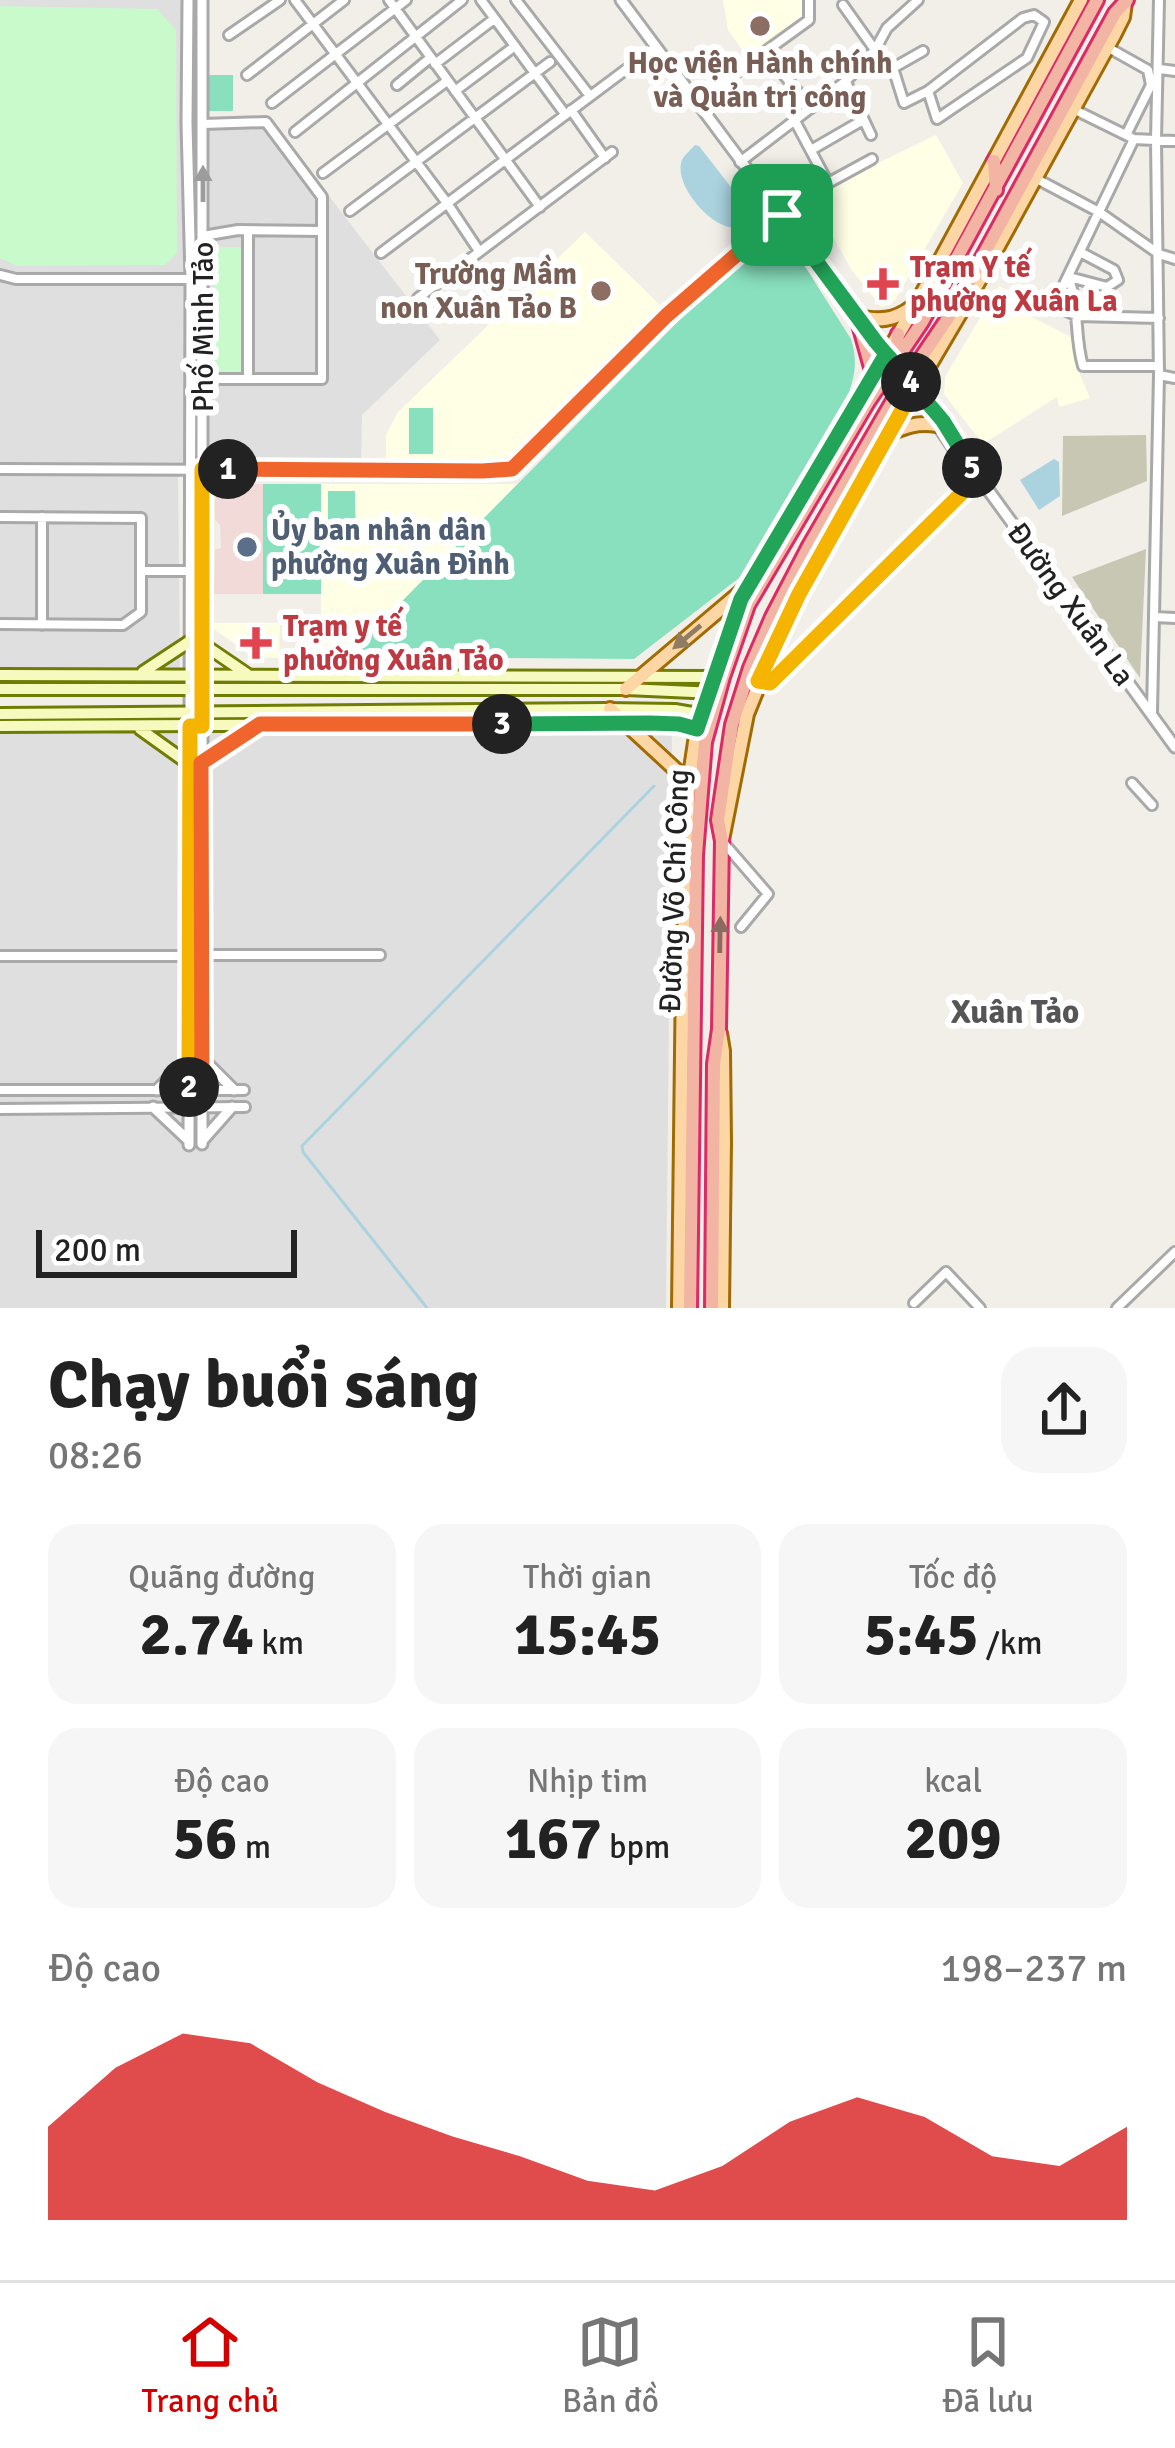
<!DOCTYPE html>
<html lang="vi">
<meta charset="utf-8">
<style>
body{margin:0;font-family:Signika,sans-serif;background:#f6f6f6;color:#222;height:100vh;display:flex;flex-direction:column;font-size:45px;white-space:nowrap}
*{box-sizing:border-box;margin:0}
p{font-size:39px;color:#767676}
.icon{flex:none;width:66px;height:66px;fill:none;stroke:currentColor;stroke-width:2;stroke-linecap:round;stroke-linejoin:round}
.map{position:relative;height:1308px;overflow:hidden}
.side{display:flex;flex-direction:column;background:#fff;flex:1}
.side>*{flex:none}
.scale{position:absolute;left:36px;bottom:30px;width:261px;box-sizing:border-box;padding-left:12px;border:6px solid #222;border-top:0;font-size:33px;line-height:42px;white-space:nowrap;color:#222;-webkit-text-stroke:9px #fff;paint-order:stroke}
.pin{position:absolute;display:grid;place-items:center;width:102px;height:102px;color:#fff;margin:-51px;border-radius:24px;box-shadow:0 6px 18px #0006}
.km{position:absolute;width:60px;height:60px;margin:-30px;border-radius:50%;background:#222;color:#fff;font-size:33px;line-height:60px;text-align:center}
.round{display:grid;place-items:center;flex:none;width:126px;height:126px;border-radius:36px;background:#f6f6f6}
.head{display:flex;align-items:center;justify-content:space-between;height:204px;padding:0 48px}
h1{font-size:66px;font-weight:800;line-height:90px}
.metrics{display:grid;grid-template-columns:repeat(3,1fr);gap:18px;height:204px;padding:12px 48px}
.metrics div{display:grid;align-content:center;border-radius:30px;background:#f6f6f6;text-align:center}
.metrics b{font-size:60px;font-weight:800}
.metrics small{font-size:33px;font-weight:400}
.metrics p{font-size:33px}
.chart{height:336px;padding:24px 48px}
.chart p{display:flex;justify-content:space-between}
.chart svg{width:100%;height:216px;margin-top:12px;fill:#d40000;opacity:.7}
.menu{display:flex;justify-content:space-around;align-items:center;height:168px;border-top:3px solid #e0e0e0;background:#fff;font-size:33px;color:#767676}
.menu a{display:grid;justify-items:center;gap:6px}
.menu .active{color:#d40000}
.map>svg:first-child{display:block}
.residential{fill:#e0dfdf}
.commercial{fill:#f2dad9}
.education{fill:#ffffe5}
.construction{fill:#c7c7b4}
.park{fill:#c8facc}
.pitch{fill:#88e0be}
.water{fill:#aad3df}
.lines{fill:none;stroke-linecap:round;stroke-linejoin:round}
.stream{stroke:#aad3df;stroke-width:3}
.minor-casing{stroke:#a9a9a9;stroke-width:14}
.tertiary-casing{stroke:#a9a9a9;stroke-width:15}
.secondary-casing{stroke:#707d05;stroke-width:16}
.primary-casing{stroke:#a06b00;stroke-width:18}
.trunk-casing{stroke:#dc2a67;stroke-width:18}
.minor{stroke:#fff;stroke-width:8}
.tertiary{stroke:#fff;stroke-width:9}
.secondary{stroke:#f7fabf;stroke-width:10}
.primary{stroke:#fcd6a4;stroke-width:12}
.trunk{stroke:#f2b4a3;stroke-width:12}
.oneway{fill:#9c9c9c}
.oneway2{fill:#8f7c63}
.oneway3{fill:#8a6b62}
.split-1-casing{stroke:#fff;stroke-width:24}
.split-2-casing{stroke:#fff;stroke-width:24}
.split-3-casing{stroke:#fff;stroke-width:24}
.split-4-casing{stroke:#fff;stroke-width:24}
.split-5-casing{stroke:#fff;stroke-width:24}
.split-6-casing{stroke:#fff;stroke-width:24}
.split-1{stroke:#f0652b;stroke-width:15}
.split-2{stroke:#f5b400;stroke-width:15}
.split-3{stroke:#f0652b;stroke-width:15}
.split-4{stroke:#22a559;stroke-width:15}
.split-5{stroke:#f5b400;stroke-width:15}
.split-6{stroke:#22a559;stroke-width:15}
.education-dot{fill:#8d6e63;stroke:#fff;stroke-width:4.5}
.health-dot{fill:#e0444e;stroke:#fff;stroke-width:4.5}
.service-dot{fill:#5c6f8a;stroke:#fff;stroke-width:4.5}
.labels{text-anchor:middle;stroke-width:12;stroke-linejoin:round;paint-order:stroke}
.education-label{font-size:30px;font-weight:bold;fill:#785e54;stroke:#fff}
.health-label{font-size:30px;font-weight:bold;fill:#be3a42;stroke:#fff;text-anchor:start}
.street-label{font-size:30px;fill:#222;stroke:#fff}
.service-label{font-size:30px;font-weight:bold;fill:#4e5e75;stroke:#fff;text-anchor:start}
.neighbourhood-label{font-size:33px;font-weight:bold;fill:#555;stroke:#fff}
</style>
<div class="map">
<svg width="1175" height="1308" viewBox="0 0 1175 1308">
<rect width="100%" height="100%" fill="#f2efe9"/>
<path class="residential" d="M 0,0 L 206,0 L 205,117 L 268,117 L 440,340 L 362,415 L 361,465 L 178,463 L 180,672 L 0,671 Z
M 0,726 L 672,726 L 666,1308 L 0,1308 Z"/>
<path class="commercial" d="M 229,484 L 263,484 L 263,594 L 214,594 L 215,549 L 221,548 L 220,525 L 215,520 L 215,499 Z"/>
<path class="education" d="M 723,0 L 806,0 L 806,18 L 748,58 L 728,30 Z
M 936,135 L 963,183 L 895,300 L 890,305 L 881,307 L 851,269 L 810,196 Z
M 585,232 L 662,307 L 529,446 L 515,457 L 490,466 L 386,464 L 386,435 L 398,412 Z
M 999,286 L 1038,305 L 1032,317 L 1071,337 L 1078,370 L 1090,398 L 1059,407 L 1057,397 L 983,444 L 944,394 L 945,377 Z
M 321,484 L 517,484 L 347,657 L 321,657 Z
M 214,623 L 280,623 L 279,658 L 253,657 L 214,629 Z"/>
<path class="construction" d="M 1146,435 L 1147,481 L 1062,516 L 1063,436 Z
M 1146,549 L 1140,678 L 1072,577 Z"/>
<path class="park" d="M 0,6 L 157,9 L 176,30 L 177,253 L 165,265 L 17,266 L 0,258 Z
M 214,247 L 244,247 L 245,378 L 215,378 Z"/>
<path class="pitch" d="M 209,75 L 233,75 L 233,111 L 209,111 Z
M 778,224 L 851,339 C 857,358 856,373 849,392 L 739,578 L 634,659 L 347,657 L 717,282 Z
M 409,408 L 433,408 L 433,454 L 409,454 Z
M 263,484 L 321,484 L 321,594 L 263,594 Z
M 328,491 L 355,491 L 356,543 L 328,543 Z"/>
<path class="water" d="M 695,145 L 699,146 L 755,218 C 747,224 740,229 729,227 C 707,223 673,183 682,160 C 685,154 691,150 695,145 Z
M 1054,459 L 1059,462 L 1060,496 L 1039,510 L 1020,480 Z"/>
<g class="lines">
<path class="stream" d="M 427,1308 L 303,1152 L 302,1146 L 654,786"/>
<defs>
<path id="minor" d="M 295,0 L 447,203 L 479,251
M 389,0 L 540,207
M 481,0 L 565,114
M 516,0 L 590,96
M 843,5 L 875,50 L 893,68 L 904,103 L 928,91 L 937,119 L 1027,58 L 1044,22 L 1034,15 L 1023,18 L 928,91
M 229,35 L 280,0
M 1107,47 L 1148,70 L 1151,85 L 1126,135
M 435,64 L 494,19
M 893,68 L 923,51
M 1160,69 L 1175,71
M 247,75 L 344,0
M 784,75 L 811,108
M 846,82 L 871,135
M 397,85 L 430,58
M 455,91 L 515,46
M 697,101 L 809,20 L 809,0
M 272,103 L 406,0
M 1073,109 L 1134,139 L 1175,141
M 571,110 L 605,158
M 795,121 L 828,183 L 872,159
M 203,124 L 266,122 L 322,197 L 322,231 L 238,230 L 203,236
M 295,132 L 462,0
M 1134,139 L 1054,305 L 1077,316 L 1159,318
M 811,150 L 863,120
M 740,162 L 846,81 L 875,50 L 887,28 L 918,0
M 323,173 L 447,81
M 1035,178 L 1099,212 L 1159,254 L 1175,259
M 350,211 L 550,62
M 248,231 L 248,379
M 381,253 L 656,47
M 0,275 L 16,279 L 191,279
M 1068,277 C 1080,306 1074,337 1083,366 L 1159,366
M 1069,277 L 1107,287 L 1118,280 L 1114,270 L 1080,252
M 1034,295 L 1054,305
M 418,298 L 612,152
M 1159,375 L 1175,378
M 204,379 L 322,379 L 322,231
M 0,469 L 481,471 L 512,468 L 527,458 L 666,317 L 782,215
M 0,517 L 141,518 L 141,612 L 123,625 L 0,624
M 42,517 L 42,625
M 142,571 L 189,571
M 1155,617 L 1175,618
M 759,682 L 770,683 L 978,476
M 1152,712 L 1159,375 L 1156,140 L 1159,0
M 1132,783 L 1152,805
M 722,841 L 768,894 L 741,927
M 202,955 L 380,955
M 0,956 L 189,956
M 0,1090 L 244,1090
M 0,1109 L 245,1107
M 914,1303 L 946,1272 L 980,1308
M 1117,1308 L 1175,1252"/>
<path id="tertiary" d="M 202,0 L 202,1144
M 621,0 L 876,342 L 943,421 L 964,452 L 966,461
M 188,1 L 187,123 L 191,279 L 189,1145
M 937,424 L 958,455 L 978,476 L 1175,747
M 204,1060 L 234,1090
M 157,1090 L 189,1058
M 153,1107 L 188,1140
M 202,1141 L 232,1107"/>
<path id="secondary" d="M 203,644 L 247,674
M 143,672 L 190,641
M 0,675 L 719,677
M 0,689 L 626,689 L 716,693
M 0,714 L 606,709 L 675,710 L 704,715
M 0,726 L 650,723 L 679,724 L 705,731
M 140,729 L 189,764
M 201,763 L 259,726"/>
<path id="primary" d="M 857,317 C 879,321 894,321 912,307
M 888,434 C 906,426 918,422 937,425
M 626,689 L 743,590
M 610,709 L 689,782
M 722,840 L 747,714 L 784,623 L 839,519 L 975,288 L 1114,35 L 1123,17 L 1125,3
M 720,1033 L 723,1051 L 724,1142 L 722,1308
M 679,1308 L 683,969 L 689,782 L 697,729 L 708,692 L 741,599 L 917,303 L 1081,0"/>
<path id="trunk" d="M 994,161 L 996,190
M 857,317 L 877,389
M 895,363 L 898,334
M 690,1308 L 696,855 L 705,742 L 723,677 L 748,605 L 868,402 L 922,322 L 1097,0
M 712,1308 L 714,1064 L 719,1029 L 722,841 L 718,820 L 732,725 L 750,668 L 772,617 L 809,546 L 898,392 L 954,309 L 1115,13 L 1127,0"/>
</defs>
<use href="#minor" class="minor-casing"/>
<use href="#tertiary" class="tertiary-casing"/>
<use href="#secondary" class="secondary-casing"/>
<use href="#primary" class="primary-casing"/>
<use href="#trunk" class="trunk-casing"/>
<use href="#minor" class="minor"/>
<use href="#tertiary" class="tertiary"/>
<use href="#secondary" class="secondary"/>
<use href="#primary" class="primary"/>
<use href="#trunk" class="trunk"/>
</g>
<defs><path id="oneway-solid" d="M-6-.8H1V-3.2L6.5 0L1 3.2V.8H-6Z" transform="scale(3)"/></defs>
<use class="oneway" href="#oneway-solid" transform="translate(203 184) rotate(-90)"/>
<use class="oneway2" href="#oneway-solid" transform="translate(687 637) rotate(140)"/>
<use class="oneway3" href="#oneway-solid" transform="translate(720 935) rotate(-89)"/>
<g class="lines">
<defs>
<path id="split-1" d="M 228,469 L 482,471 L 512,469 L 666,316 L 782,215"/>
<path id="split-2" d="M 189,1087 L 190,726 L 202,726 L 202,469 L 228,469"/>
<path id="split-3" d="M 189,1087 L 189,1090 L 202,1090 L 201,763 L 260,724 L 502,724"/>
<path id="split-4" d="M 502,724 L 650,723 L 679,724 L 697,729 L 741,599 L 886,354 L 911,382"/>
<path id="split-5" d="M 911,382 L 915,387 L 799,594 L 758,681 L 770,683 L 979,476 L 972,468"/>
<path id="split-6" d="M 782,215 L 876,342 L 943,421 L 972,468"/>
</defs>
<use href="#split-1" class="split-1-casing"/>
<use href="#split-2" class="split-2-casing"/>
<use href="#split-3" class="split-3-casing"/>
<use href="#split-4" class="split-4-casing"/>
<use href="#split-5" class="split-5-casing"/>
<use href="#split-6" class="split-6-casing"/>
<use href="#split-1" class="split-1"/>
<use href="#split-2" class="split-2"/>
<use href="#split-3" class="split-3"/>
<use href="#split-4" class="split-4"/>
<use href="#split-5" class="split-5"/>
<use href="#split-6" class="split-6"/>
</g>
<g class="education-dot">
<circle cx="760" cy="26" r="12"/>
<circle cx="601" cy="291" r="12"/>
</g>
<g class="health-dot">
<path d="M877 266h12v12h12v12h-12v12h-12v-12h-12v-12h12z"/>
<path d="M250 625h12v12h12v12h-12v12h-12v-12h-12v-12h12z"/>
</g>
<circle class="service-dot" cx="247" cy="547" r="12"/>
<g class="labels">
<g class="education-label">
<text x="760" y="73">Học viện Hành chính<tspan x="760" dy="34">và Quản trị công</tspan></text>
<text x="577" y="284" text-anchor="end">Trường Mầm<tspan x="577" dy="34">non Xuân Tảo B</tspan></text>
</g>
<g class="health-label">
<text x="910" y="277">Trạm Y tế<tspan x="910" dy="34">phường Xuân La</tspan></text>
<text x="283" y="636">Trạm y tế<tspan x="283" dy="34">phường Xuân Tảo</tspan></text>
</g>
<g class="street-label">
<text transform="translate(203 327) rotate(-90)" y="10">Phố Minh Tảo</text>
<text transform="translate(1071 604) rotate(54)" y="10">Đường Xuân La</text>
<text transform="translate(674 891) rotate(-88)" y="10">Đường Võ Chí Công</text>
</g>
<g class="service-label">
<text x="271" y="540">Ủy ban nhân dân<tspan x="271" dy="34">phường Xuân Đỉnh</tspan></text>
</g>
<g class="neighbourhood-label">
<text x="1015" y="1023">Xuân Tảo</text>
</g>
</g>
</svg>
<div class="scale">200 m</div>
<div class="pin" style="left:782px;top:215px;background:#1e9e55"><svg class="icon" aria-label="arrive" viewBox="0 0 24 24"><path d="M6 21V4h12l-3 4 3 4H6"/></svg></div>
<b class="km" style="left:228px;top:469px">1</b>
<b class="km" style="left:189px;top:1087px">2</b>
<b class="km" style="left:502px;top:724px">3</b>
<b class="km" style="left:911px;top:382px">4</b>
<b class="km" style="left:972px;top:468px">5</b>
</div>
<section class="side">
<div class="head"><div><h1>Chạy buổi sáng</h1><p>08:26</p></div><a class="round"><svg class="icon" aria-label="share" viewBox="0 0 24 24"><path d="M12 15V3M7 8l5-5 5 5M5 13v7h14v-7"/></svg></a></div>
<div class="metrics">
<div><p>Quãng đường</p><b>2.74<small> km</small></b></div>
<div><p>Thời gian</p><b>15:45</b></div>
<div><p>Tốc độ</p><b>5:45<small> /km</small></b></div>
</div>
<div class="metrics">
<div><p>Độ cao</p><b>56<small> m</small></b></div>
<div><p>Nhịp tim</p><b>167<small> bpm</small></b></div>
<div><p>kcal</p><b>209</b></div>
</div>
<div class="chart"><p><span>Độ cao</span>198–237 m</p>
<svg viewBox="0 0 160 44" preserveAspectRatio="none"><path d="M0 44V25L10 13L20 6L30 8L40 16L50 22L60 27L70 31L80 36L90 38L100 33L110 24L120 19L130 23L140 31L150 33L160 25V44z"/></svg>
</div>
</section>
<nav class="menu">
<a class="active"><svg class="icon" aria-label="home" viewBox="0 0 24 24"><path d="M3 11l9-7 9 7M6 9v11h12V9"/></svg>Trang chủ</a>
<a><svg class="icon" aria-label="map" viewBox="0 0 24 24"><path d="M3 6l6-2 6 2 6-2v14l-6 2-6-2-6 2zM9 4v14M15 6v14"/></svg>Bản đồ</a>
<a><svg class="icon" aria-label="saved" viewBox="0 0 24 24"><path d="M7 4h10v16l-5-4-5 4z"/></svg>Đã lưu</a>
</nav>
